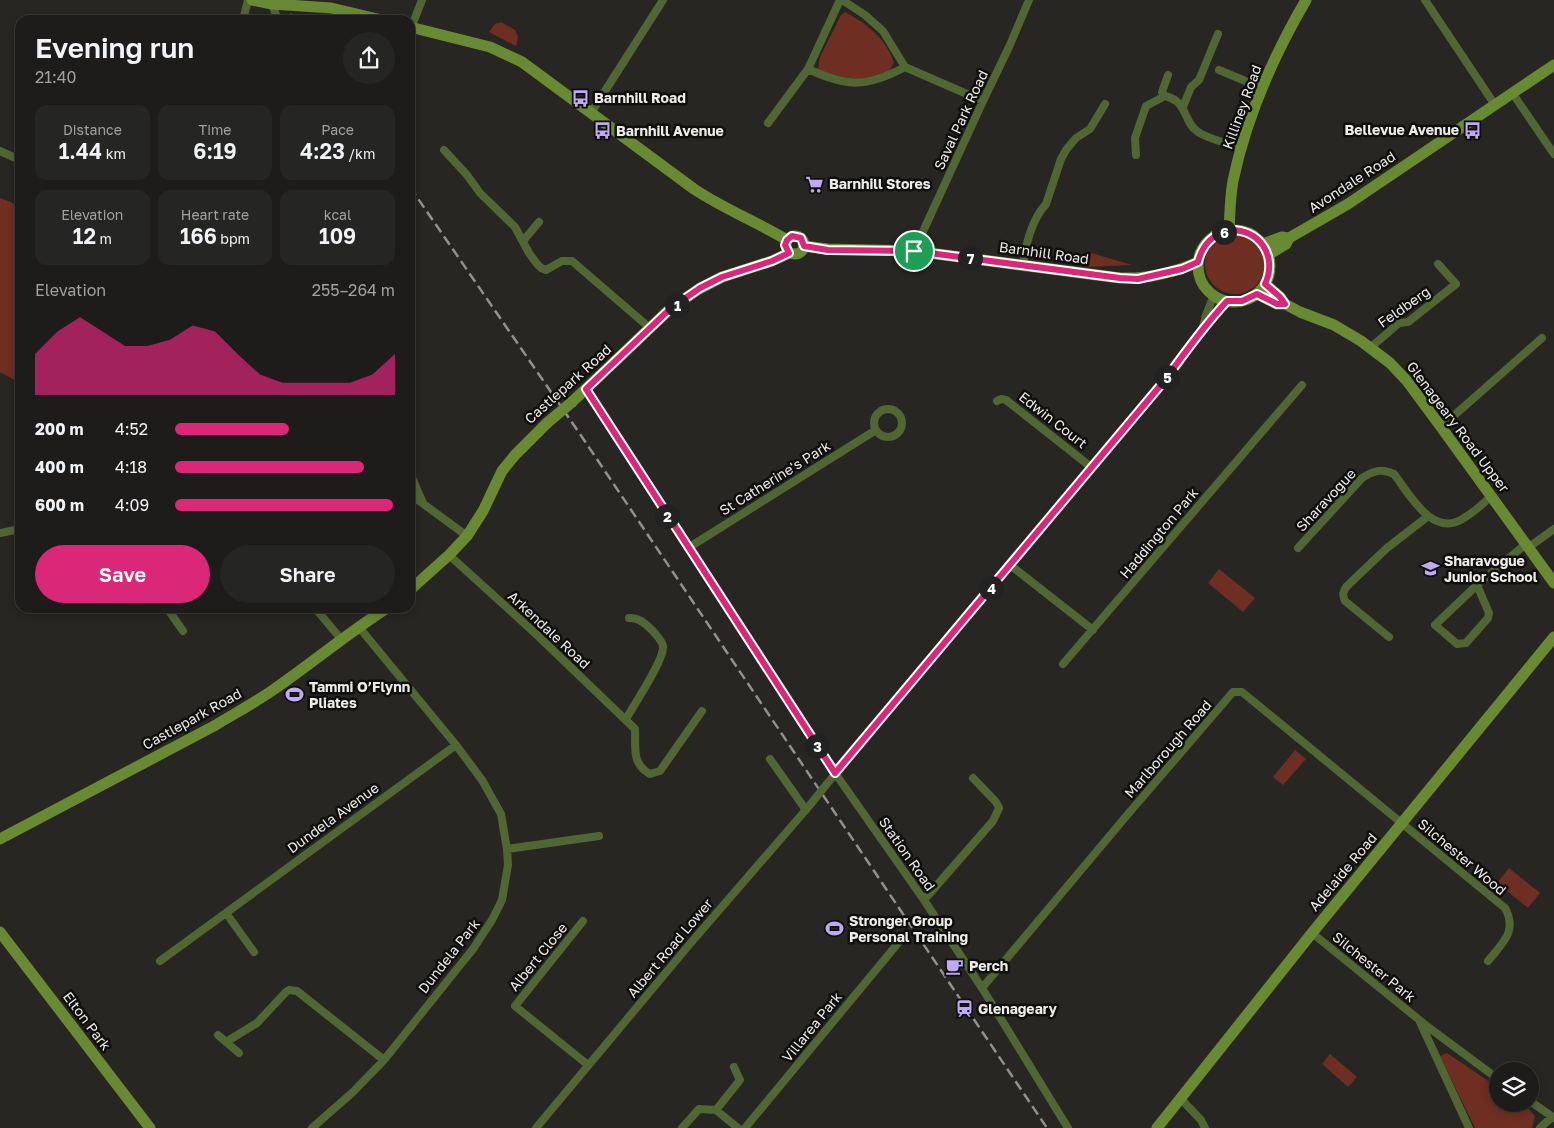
<!DOCTYPE html>
<meta charset="utf-8">
<style>
body{margin:0;font-family:"Golos Text",sans-serif;background:#252523;color:#f1f3f6;height:100vh;display:flex;flex-direction:column;font-size:19px;white-space:nowrap}
*{box-sizing:border-box;margin:0}
p{font-size:16px;color:#a0a1a2}
.icon{flex:none;width:28px;height:28px;fill:none;stroke:currentColor;stroke-width:2;stroke-linecap:round;stroke-linejoin:round}
.map{position:relative;flex:1;overflow:hidden}
.details{position:absolute;left:15px;top:15px;width:400px;height:598px;display:flex;flex-direction:column;background:#1d1c1a;border-radius:15px;box-shadow:0 2px 8px #0003,0 0 0 1px #3b3a39}
.details>*{flex:none}
.controls{position:absolute;left:1489px;top:1062px;display:grid;gap:10px}
.controls a{display:grid;place-items:center;width:50px;height:50px;border-radius:50%;background:#1d1c1a;box-shadow:0 2px 8px #0003,0 0 0 1px #3b3a39;font-size:25px}
.pin{position:absolute;display:grid;place-items:center;width:42px;height:42px;color:#fff;margin:-21px;border:2px solid #fff;border-radius:50%;box-shadow:0 1px 5px #0007}
.km{position:absolute;width:25px;height:25px;margin:-12px;border-radius:50%;background:#222;color:#fff;font-size:14px;line-height:25px;text-align:center}
.round{display:grid;place-items:center;flex:none;width:52px;height:52px;border-radius:26px;background:#252523}
.head{display:flex;align-items:center;justify-content:space-between;height:85px;padding:0 20px}
h1{font-size:28px;font-weight:600;line-height:38px}
.stats{display:grid;grid-template-columns:repeat(3,1fr);gap:8px;height:85px;padding:5px 20px}
.stats div{display:grid;align-content:center;border-radius:12px;background:#252523;text-align:center}
.stats b{font-size:21px;font-weight:600}
.stats small{font-size:14px;font-weight:400}
.stats p{font-size:14px}
.chart{height:140px;padding:10px 20px}
.chart p{display:flex;justify-content:space-between}
.chart svg{width:100%;height:90px;margin-top:5px;fill:#db2777;opacity:.7}
.button{display:flex;gap:10px;margin-top:auto;padding:10px 20px}
.button a{flex:1;height:58px;border-radius:30px;background:#db2777;color:#fff;font-size:20px;font-weight:600;line-height:58px;text-align:center}
.button a+a{background:#252523;color:#f1f3f6}
ul{padding:0 20px;list-style:none;font-size:16px}
li{display:grid;grid-template-columns:80px 60px 1fr;align-items:center;height:38px}
li i{height:12px;border-radius:6px;background:#db2777}
.map>svg:first-child{display:block}
.green{fill:#6e2e21}
.lines{fill:none;stroke-linecap:round;stroke-linejoin:round}
.street{stroke:#506633;stroke-width:8}
.secondary{stroke:#688a33;stroke-width:11}
.rail{stroke:#91908e;stroke-width:2.5;stroke-dasharray:10 5;stroke-linecap:butt}
.street-bridge{stroke:#506633;stroke-width:8}
.secondary-bridge{stroke:#688a33;stroke-width:11}
.route-casing{stroke:#fff;stroke-width:10}
.route{stroke:#db2777;stroke-width:6}
.labels{text-anchor:middle;stroke-width:5;stroke-linejoin:round;paint-order:stroke}
.poi-label{font-size:14px;font-weight:bold;fill:#edecea;stroke:#0f0f0e;text-anchor:start}
.street-label{font-size:14px;fill:#edecea;stroke:#0f0f0e}
</style>
<div class="map">
<svg width="1554" height="1128" viewBox="0 0 1554 1128">
<rect width="100%" height="100%" fill="#272623"/>
<path class="green" d="M 845,12 C 867,24 886,38 894,63 C 893,63 891,69 890,70 C 882,79 851,81 840,78 C 832,77 825,73 818,69 L 820,57 L 841,15 Z
M 501,22 L 515,30 L 518,37 L 516,46 L 489,32 L 495,24 Z
M 0,198 L 11,202 L 20,208 L 20,383 L 0,372 Z
M1205 264a30 30 0 1 1 60 0a30 30 0 1 1-60 0Z
M 1091,253 L 1132,265 L 1086,267 Z
M 1219,569 L 1255,598 L 1243,612 L 1208,583 Z
M 1295,750 L 1306,759 L 1283,785 L 1273,777 Z
M 1509,868 L 1540,893 L 1528,908 L 1497,883 Z
M 1447,1053 L 1497,1087 L 1498,1104 C 1515,1104 1523,1101 1535,1116 L 1532,1128 L 1475,1128 L 1440,1056 Z
M 1330,1054 L 1357,1077 L 1348,1087 L 1322,1064 Z"/>
<g class="lines">
<path class="street" d="M 842,0 L 865,15 L 883,31 L 905,67
M 1425,0 L 1495,105
M 272,4 L 278,20
M 243,20 L 248,0
M 411,28 L 422,0
M 808,69 C 847,87 866,88 905,67 L 983,101
M 1219,70 L 1262,88
M 1513,94 L 1554,154
M 1165,96 L 1162,92 L 1168,75
M 1183,107 L 1191,87 L 1199,80 L 1218,34
M 591,113 L 663,0
M 768,123 L 808,69 L 840,0
M 444,150 L 467,175 L 480,193 L 515,227 L 529,253 L 537,264 L 541,268 L 546,270 L 562,261 L 572,261 L 651,329
M 0,151 L 20,160
M 1136,155 L 1135,138 L 1146,106 L 1165,96 C 1189,102 1182,121 1198,132 C 1210,140 1228,143 1242,148
M 523,241 L 539,222
M 914,251 L 983,101 L 1009,47 L 1029,0
M 1023,265 C 1026,244 1031,221 1046,204 L 1061,159 L 1066,150 L 1076,138 L 1090,129 L 1105,104
M 1203,327 L 1206,315 L 1214,295
M 1370,348 L 1399,323 L 1408,322 L 1456,284 L 1438,264
M 586,389 L 835,773 L 924,900 L 982,988 L 1068,1128
M 997,401 L 1001,399 L 1006,400 L 1091,467
M874 423a14 14 0 1 1 28 0a14 14 0 1 1-28 0Z
M 1441,427 L 1542,338
M 410,473 L 423,503
M 410,494 L 467,536
M 0,533 L 20,529
M 1529,547 L 1554,529
M 688,548 L 876,430
M 1298,548 L 1362,478 C 1373,471 1381,468 1394,474 C 1410,495 1433,539 1464,518 C 1474,512 1483,504 1491,496
M 449,555 L 537,635 L 635,729 C 636,748 631,763 650,774 L 660,771 L 702,711
M 1010,565 L 1093,630
M 1477,585 L 1435,625 L 1457,644 L 1466,643 L 1488,618 L 1489,613 L 1477,585 L 1527,543
M 167,608 L 183,631
M 315,608 L 341,639
M 1389,637 L 1345,601 C 1342,595 1343,592 1346,587 L 1387,548 L 1427,517
M 1063,664 L 1302,385
M 626,719 C 633,706 665,659 663,646 C 662,640 656,635 652,630 C 644,623 640,618 629,618
M 770,759 L 806,810
M 826,785 L 1165,380 C 1185,352 1204,326 1227,301
M 507,849 L 599,836
M 924,900 L 993,821 L 999,808 L 996,802 L 973,778
M 226,913 L 254,952
M 583,921 L 515,1006 L 588,1065
M 1312,933 L 1428,1027 L 1498,1079
M 160,961 L 456,745
M 982,988 L 1128,814 L 1233,692 L 1242,692 L 1505,908 C 1518,932 1502,943 1488,961
M 1420,1022 L 1469,1128
M 218,1035 L 239,1053
M 226,1042 L 257,1023 L 286,992 L 289,990 L 297,991 L 384,1060
M 1180,1098 L 1201,1120 L 1205,1128
M 1530,1101 L 1554,1118
M 716,1110 L 740,1080 L 734,1067
M 312,1128 L 353,1092 L 384,1060 L 473,949 L 492,920 L 502,900 L 508,865 L 507,849 L 501,814 L 482,780 L 456,745 L 358,626
M 536,1128 L 689,945 L 810,805
M 682,1128 L 699,1109 L 716,1110 L 738,1128
M 745,1128 L 899,942
M 1540,1128 L 1552,1117"/>
<path class="secondary" d="M 252,0 L 272,4 L 331,8 L 382,20
M 410,27 L 490,47 L 522,62 L 694,189 C 724,209 757,222 787,240
M 1229,230 C 1230,214 1230,197 1233,181 C 1246,118 1274,55 1306,0
M1198 266a36 36 0 1 1 72 0a36 36 0 1 1-72 0Z
M786 245a9 9 0 1 1 18 0a9 9 0 1 1-18 0Z
M 1263,244 L 1282,237 L 1289,238
M 804,246 L 828,249 L 914,251 L 1120,278 C 1147,279 1173,273 1198,262
M 1268,255 L 1286,244 L 1289,238 L 1348,204 L 1554,65
M 1265,284 L 1280,297 L 1285,304
M 1257,294 L 1277,304 L 1285,304 L 1300,312 L 1334,325 L 1361,341 L 1390,363 L 1407,381 L 1441,427 L 1554,583
M 572,402 L 671,308 L 699,289 L 722,277 L 772,261 L 789,253
M 410,590 L 449,555 L 467,536 L 483,511 L 502,471 L 515,455 L 547,423
M 0,839 L 214,726 C 234,714 254,703 273,690 C 312,663 348,633 387,608
M 0,932 L 150,1128
M 1157,1128 L 1312,933 L 1554,637"/>
<path class="rail" d="M 290,14 L 294,20
M 410,187 L 582,437 L 1047,1128"/>
<path class="street-bridge" d="M 810,805 L 826,785"/>
<path class="secondary-bridge" d="M 547,423 L 572,402"/>
</g>
<g class="lines">
<defs>
<path id="route" d="M 1228,230 C 1260,228 1278,257 1265,284 L 1280,297 L 1285,304 L 1277,304 L 1257,294 L 1242,301 L 1227,301 C 1204,326 1185,352 1165,380 L 835,773 L 586,389 L 671,308 L 700,288 L 722,277 L 772,261 L 789,253 L 785,245 L 787,240 L 792,236 L 801,238 L 804,246 L 828,250 L 914,251 L 1120,278 L 1138,279 L 1182,269 L 1198,262 C 1202,245 1212,235 1228,230 Z"/>
</defs>
<use href="#route" class="route-casing"/>
<use href="#route" class="route"/>
</g>
<defs>
<symbol id="bus-bare" viewBox="-9 -9 18 18"><path d="M-5-6H5V4H4V6H2V4H-2V6H-4V4H-5ZM-3.5-4V0h7V-4ZM-3.5 1.2v1.5H-2V1.2ZM2 1.2v1.5H3.5V1.2Z" fill="#bfa8f4" stroke="#0f0f0e" stroke-width="2.5" paint-order="stroke"/></symbol>
<symbol id="supermarket-bare" viewBox="-9 -9 18 18"><path d="M-6-5.5h2.5l.6 2H6L4.5 2H-2.5L-4.4-4H-6ZM-1.5 3.2a1.3 1.3 0 1 0 .1 0ZM3 3.2a1.3 1.3 0 1 0 .1 0Z" fill="#bfa8f4" stroke="#0f0f0e" stroke-width="2.5" paint-order="stroke"/></symbol>
<symbol id="school-bare" viewBox="-9 -9 18 18"><path d="M0-5L7-2L0 1L-7-2ZM-4 1L0 2.5L4 1V4Q0 6-4 4Z" fill="#bfa8f4" stroke="#0f0f0e" stroke-width="2.5" paint-order="stroke"/></symbol>
<symbol id="stadium-bare" viewBox="-9 -9 18 18"><path d="M0-5a6.5 5 0 1 0 0 10a6.5 5 0 1 0 0-10ZM-3.5-1.8h7v3.6h-7Z" fill="#bfa8f4" stroke="#0f0f0e" stroke-width="2.5" paint-order="stroke"/></symbol>
<symbol id="cafe-bare" viewBox="-9 -9 18 18"><path d="M-5.5-4.5H6V0H3Q3 3.5 0 3.5H-2.5Q-5.5 3.5-5.5 0ZM3-3.2v2h1.7v-2ZM-6 4.5H4V6H-6Z" fill="#bfa8f4" stroke="#0f0f0e" stroke-width="2.5" paint-order="stroke"/></symbol>
<symbol id="station-bare" viewBox="-9 -9 18 18"><path d="M-3-6H3Q5-6 5-4V2Q5 4 3 4L4.5 6H3L1.5 4h-3L-3 6H-4.5L-3 4Q-5 4-5 2V-4Q-5-6-3-6ZM-3.5-4v3h7v-3ZM-3.5 1v1.5H-2V1ZM2 1v1.5H3.5V1Z" fill="#bfa8f4" stroke="#0f0f0e" stroke-width="2.5" paint-order="stroke"/></symbol>
</defs>
<g fill-rule="evenodd">
<use href="#bus-bare" x="568" y="86" width="25" height="25"/>
<use href="#bus-bare" x="1460" y="118" width="25" height="25"/>
<use href="#bus-bare" x="590" y="118" width="25" height="25"/>
<use href="#supermarket-bare" x="802" y="172" width="25" height="25"/>
<use href="#school-bare" x="1418" y="556" width="25" height="25"/>
<use href="#stadium-bare" x="282" y="682" width="25" height="25"/>
<use href="#stadium-bare" x="822" y="916" width="25" height="25"/>
<use href="#cafe-bare" x="942" y="954" width="25" height="25"/>
<use href="#station-bare" x="952" y="996" width="25" height="25"/>
</g>
<g class="labels">
<g class="poi-label">
<text x="594" y="103">Barnhill Road</text>
<text x="1459" y="135" text-anchor="end">Bellevue Avenue</text>
<text x="616" y="136">Barnhill Avenue</text>
<text x="829" y="189">Barnhill Stores</text>
<text x="1444" y="566">Sharavogue<tspan x="1444" dy="16">Junior School</tspan></text>
<text x="309" y="692">Tammi O’Flynn<tspan x="309" dy="16">Pliates</tspan></text>
<text x="849" y="926">Stronger Group<tspan x="849" dy="16">Personal Training</tspan></text>
<text x="969" y="971">Perch</text>
<text x="978" y="1014">Glenageary</text>
</g>
<g class="street-label">
<text transform="translate(1242 107) rotate(-70)" y="5">Killiney Road</text>
<text transform="translate(961 120) rotate(-65)" y="5">Saval Park Road</text>
<text transform="translate(1352 182) rotate(-33)" y="5">Avondale Road</text>
<text transform="translate(1044 253) rotate(8)" y="5">Barnhill Road</text>
<text transform="translate(1404 307) rotate(-35)" y="5">Feldberg</text>
<text transform="translate(568 384) rotate(-42)" y="5">Castlepark Road</text>
<text transform="translate(1053 420) rotate(38)" y="5">Edwin Court</text>
<text transform="translate(1458 427) rotate(53)" y="5">Glenageary Road Upper</text>
<text transform="translate(775 478) rotate(-32)" y="5">St Catherine's Park</text>
<text transform="translate(1326 500) rotate(-47)" y="5">Sharavogue</text>
<text transform="translate(1159 533) rotate(-50)" y="5">Haddington Park</text>
<text transform="translate(549 630) rotate(43)" y="5">Arkendale Road</text>
<text transform="translate(192 719) rotate(-29)" y="5">Castlepark Road</text>
<text transform="translate(1168 749) rotate(-49)" y="5">Marlborough Road</text>
<text transform="translate(333 818) rotate(-36)" y="5">Dundela Avenue</text>
<text transform="translate(907 854) rotate(55)" y="5">Station Road</text>
<text transform="translate(1462 857) rotate(40)" y="5">Silchester Wood</text>
<text transform="translate(1343 872) rotate(-50)" y="5">Adelaide Road</text>
<text transform="translate(670 948) rotate(-50)" y="5">Albert Road Lower</text>
<text transform="translate(449 956) rotate(-52)" y="5">Dundela Park</text>
<text transform="translate(538 957) rotate(-51)" y="5">Albert Close</text>
<text transform="translate(1374 967) rotate(39)" y="5">Silchester Park</text>
<text transform="translate(87 1021) rotate(53)" y="5">Elton Park</text>
<text transform="translate(812 1027) rotate(-51)" y="5">Villarea Park</text>
</g>
</g>
</svg>
<div class="controls">
<a><svg class="icon" aria-label="layers" viewBox="0 0 24 24"><path d="M12 4l9 5-9 5-9-5zM3 14l9 5 9-5"/></svg></a>
</div>
<div class="pin" style="left:914px;top:251px;background:#1e9e55"><svg class="icon" aria-label="arrive" viewBox="0 0 24 24"><path d="M6 21V4h12l-3 4 3 4H6"/></svg></div>
<b class="km" style="left:677px;top:305px">1</b>
<b class="km" style="left:667px;top:516px">2</b>
<b class="km" style="left:817px;top:746px">3</b>
<b class="km" style="left:991px;top:588px">4</b>
<b class="km" style="left:1167px;top:377px">5</b>
<b class="km" style="left:1224px;top:232px">6</b>
<b class="km" style="left:970px;top:258px">7</b>
<section class="details">
<div class="head"><div><h1>Evening run</h1><p>21:40</p></div><a class="round"><svg class="icon" aria-label="share" viewBox="0 0 24 24"><path d="M12 15V3M7 8l5-5 5 5M5 13v7h14v-7"/></svg></a></div>
<div class="stats">
<div><p>Distance</p><b>1.44<small> km</small></b></div>
<div><p>Time</p><b>6:19</b></div>
<div><p>Pace</p><b>4:23<small> /km</small></b></div>
</div>
<div class="stats">
<div><p>Elevation</p><b>12<small> m</small></b></div>
<div><p>Heart rate</p><b>166<small> bpm</small></b></div>
<div><p>kcal</p><b>109</b></div>
</div>
<div class="chart"><p><span>Elevation</span>255–264 m</p>
<svg viewBox="0 0 160 44" preserveAspectRatio="none"><path d="M0 44V24L10 13L20 6L30 13L40 20L50 20L60 17L70 10L80 13L90 24L100 34L110 38L120 38L130 38L140 38L150 34L160 24V44z"/></svg>
</div>
<ul>
<li><b>200 m</b>4:52<i style="width:52%"></i></li>
<li><b>400 m</b>4:18<i style="width:86%"></i></li>
<li><b>600 m</b>4:09<i style="width:99%"></i></li>
</ul>
<div class="button"><a>Save</a><a>Share</a></div>
</section>
</div>
